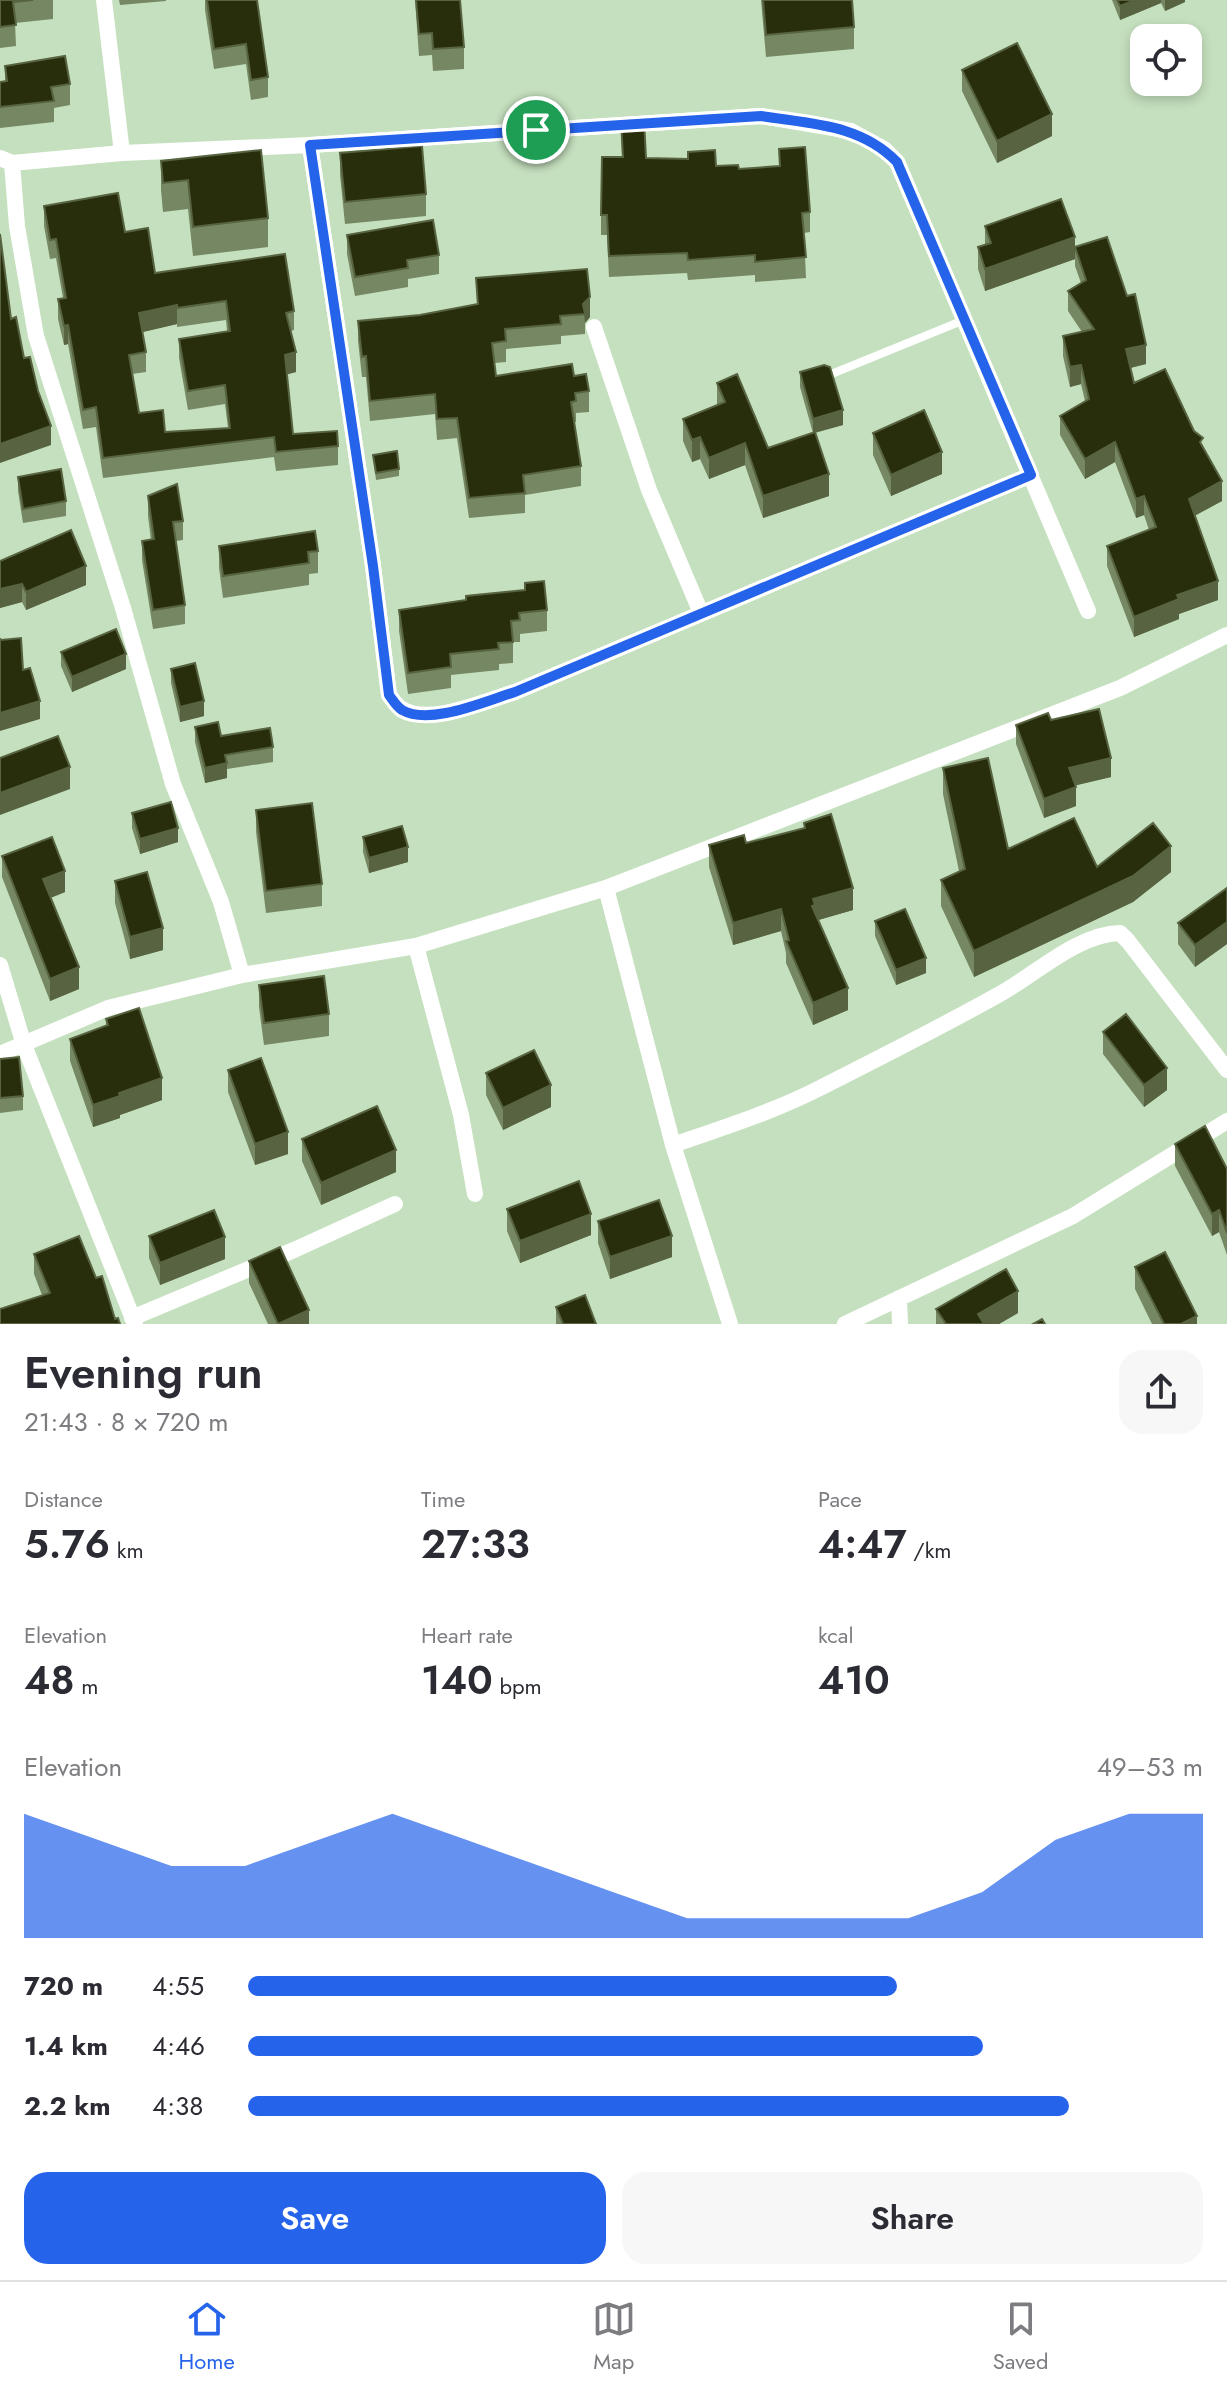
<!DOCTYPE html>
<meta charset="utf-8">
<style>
body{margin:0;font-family:Jost,sans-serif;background:#f7f7f7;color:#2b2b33;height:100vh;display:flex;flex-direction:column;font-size:30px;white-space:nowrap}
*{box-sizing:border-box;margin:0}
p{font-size:26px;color:#7c7c81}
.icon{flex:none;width:44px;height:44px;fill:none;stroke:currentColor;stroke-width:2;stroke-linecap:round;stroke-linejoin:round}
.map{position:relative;height:1324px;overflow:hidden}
.drawer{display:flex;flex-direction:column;background:#fff;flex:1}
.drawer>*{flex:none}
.tools{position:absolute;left:1130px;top:24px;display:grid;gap:16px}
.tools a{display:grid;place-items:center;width:72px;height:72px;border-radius:16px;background:#fff;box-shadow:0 4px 12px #0003;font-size:40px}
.pin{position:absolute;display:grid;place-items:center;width:68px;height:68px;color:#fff;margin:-34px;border:4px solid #fff;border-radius:50%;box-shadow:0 2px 8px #0007}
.round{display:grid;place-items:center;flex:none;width:84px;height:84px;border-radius:24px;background:#f7f7f7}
.headline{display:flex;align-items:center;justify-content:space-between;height:136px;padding:0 24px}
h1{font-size:44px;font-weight:600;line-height:60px}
.figures{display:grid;grid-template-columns:repeat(3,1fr);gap:12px;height:136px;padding:8px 24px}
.figures div{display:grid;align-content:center}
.figures b{font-size:40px;font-weight:600}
.figures small{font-size:22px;font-weight:400}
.figures p{font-size:22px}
.chart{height:224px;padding:16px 24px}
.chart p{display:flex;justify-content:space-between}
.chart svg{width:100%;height:144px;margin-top:8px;fill:#2563eb;opacity:.7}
.cta{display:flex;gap:16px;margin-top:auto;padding:16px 24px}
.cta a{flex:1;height:92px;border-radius:24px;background:#2563eb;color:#fff;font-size:32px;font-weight:600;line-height:92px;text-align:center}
.cta a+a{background:#f7f7f7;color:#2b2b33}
ul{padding:0 24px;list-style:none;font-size:26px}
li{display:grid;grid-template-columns:128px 96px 1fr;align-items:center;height:60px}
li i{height:20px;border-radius:10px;background:#2563eb}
.menu{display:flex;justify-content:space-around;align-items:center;height:112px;border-top:2px solid #e1e1e2;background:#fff;font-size:22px;color:#7c7c81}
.menu a{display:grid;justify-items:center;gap:4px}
.menu .current{color:#2563eb}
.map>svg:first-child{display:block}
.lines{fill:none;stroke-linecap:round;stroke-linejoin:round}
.lane{stroke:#fff;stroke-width:8}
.street{stroke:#fff;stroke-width:16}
.wall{fill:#768764;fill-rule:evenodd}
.shaded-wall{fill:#576341}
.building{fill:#282e0b;stroke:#576341;stroke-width:2;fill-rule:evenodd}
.route-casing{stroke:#fff;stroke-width:16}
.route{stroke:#2563eb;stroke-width:10}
</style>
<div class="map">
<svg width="1227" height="1324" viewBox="0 0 1227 1324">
<rect width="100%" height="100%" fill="#c5e0be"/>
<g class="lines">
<path class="lane" d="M 829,375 L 964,320"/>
<path class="street" d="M 310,145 L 373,566 L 389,695 C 393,700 396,706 402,709 C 430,726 485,701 515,692 L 1031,475
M 122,153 L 310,145 L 761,116 L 851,131 L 884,149 L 897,162 L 1088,611
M 0,158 L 12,163 L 122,153 L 104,0
M 12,163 L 17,226 L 36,336 L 123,608 L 173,784 L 221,902 L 242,975
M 594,327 L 649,490 L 701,613
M 606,888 L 673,1145 L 730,1324
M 416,946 L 461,1115 L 475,1194
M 0,965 L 24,1045 L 135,1324
M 0,1054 L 108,1008 L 242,975 L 416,946 L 606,888 L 1120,688 L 1227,635
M 673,1145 C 722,1128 773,1112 820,1088 C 879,1058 939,1028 998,995 C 1035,975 1077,934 1120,933 L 1128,941 L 1227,1070
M 899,1298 L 900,1324
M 132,1318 L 294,1250 L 395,1204
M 845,1324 L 1073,1216 L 1227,1121"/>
</g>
<path class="wall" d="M 0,0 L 53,0 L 53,19 L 15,23 L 16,46 L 0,48 Z
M 119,0 L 166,0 L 166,1 L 120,5 Z
M 205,0 L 257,0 L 268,77 L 268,97 L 251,100 L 246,64 L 214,69 L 205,10 Z
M 415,0 L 460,0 L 464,47 L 464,69 L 433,71 L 432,55 L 419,56 Z
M 761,0 L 852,0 L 854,27 L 854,49 L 766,57 Z
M 1112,0 L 1185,0 L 1185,2 L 1165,11 L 1161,3 L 1120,20 Z
M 5,66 L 70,84 L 70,105 L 54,108 L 54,122 L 0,128 L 0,82 L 5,81 Z
M 962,70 L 1052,136 L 997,163 L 962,91 Z
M 621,121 L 646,158 L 739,169 L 779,166 L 779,149 L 810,212 L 810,232 L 804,233 L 806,278 L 755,282 L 755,275 L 688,280 L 687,273 L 609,277 L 607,235 L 601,235 L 601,215 L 622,157 Z
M 340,153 L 426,194 L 426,216 L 345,224 L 340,175 Z
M 161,161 L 268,218 L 268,247 L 193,256 L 188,209 L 163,212 L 161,190 Z
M 44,206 L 125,232 L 155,273 L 294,311 L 294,330 L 291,331 L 296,372 L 287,374 L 293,434 L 338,446 L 338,465 L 276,471 L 274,457 L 103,478 L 96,427 L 83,429 L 68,344 L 64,345 L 58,319 L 58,299 L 63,298 L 56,258 L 50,259 L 44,226 ZM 226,320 L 227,331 L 179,339 L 179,358 L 188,410 L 225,404 L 228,428 L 165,432 L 139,413 L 132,374 L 146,372 L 146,352 L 142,332 L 177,324 L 177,327 Z
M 985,226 L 1075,259 L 985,291 L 978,269 L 978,247 L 985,245 Z
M 347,235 L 439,255 L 439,274 L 408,279 L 408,287 L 355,296 L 347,254 Z
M 1075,247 L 1146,364 L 1130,368 L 1134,383 L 1203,449 L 1222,501 L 1195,515 L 1218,600 L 1179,614 L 1179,619 L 1134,637 L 1107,566 L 1107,546 L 1149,530 L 1144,515 L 1136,518 L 1115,462 L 1085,479 L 1060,435 L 1060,416 L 1085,401 L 1081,384 L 1070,387 L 1063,356 L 1063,336 L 1082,332 L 1068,311 L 1068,291 L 1081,283 L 1075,266 Z
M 587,269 L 590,317 L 585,323 L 585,334 L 561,336 L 561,344 L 506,349 L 506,362 L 494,363 L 496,376 L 574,376 L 589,391 L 589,412 L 576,413 L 576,422 L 574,422 L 581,466 L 581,486 L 525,495 L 525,513 L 469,518 L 457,438 L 437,440 L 435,414 L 370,421 L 366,377 L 362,377 L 358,341 L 358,321 L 420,315 L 477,305 L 476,278 Z
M 800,372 L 843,425 L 815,433 L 829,496 L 763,518 L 745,465 L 709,479 L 700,459 L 692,462 L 683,441 L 683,419 L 717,405 L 717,383 L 768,448 L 813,433 L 800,387 Z
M 873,433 L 942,474 L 891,496 L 873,455 Z
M 373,455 L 399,469 L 399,476 L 376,480 Z
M 18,477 L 66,501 L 66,516 L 23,523 L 18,491 Z
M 148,496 L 183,521 L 183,540 L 176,541 L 185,605 L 185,624 L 153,629 L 142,560 L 142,541 L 151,540 L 148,516 Z
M 219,546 L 318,551 L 318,573 L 309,574 L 309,585 L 223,598 L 219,568 Z
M 0,561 L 86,585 L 26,610 L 22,602 L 0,608 Z
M 399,610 L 547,610 L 547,631 L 520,634 L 520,642 L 513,642 L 513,663 L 499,664 L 499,670 L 451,675 L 451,688 L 408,694 L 399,631 Z
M 61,652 L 126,669 L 72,692 L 61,666 Z
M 171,669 L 204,716 L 180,722 L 171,683 Z
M 1051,720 L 1111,777 L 1076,785 L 1076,806 L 1044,818 L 1016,744 L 1016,725 Z
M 195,727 L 221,736 L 273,747 L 273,762 L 227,769 L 227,778 L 205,783 L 195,742 Z
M 943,768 L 1008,849 L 1097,867 L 1171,872 L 1133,902 L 974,977 L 941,906 L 941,880 L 959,871 L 943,794 Z
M 256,810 L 322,884 L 322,906 L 266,913 L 256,832 Z
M 132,813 L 178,842 L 140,854 L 132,828 Z
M 804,823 L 853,910 L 818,920 L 848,1010 L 813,1025 L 786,963 L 786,953 L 781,931 L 733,945 L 709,867 L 709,845 L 746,843 L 804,828 Z
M 363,837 L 408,862 L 369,873 L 363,852 Z
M 2,856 L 65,892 L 50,898 L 79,989 L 50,1001 L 2,877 Z
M 115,881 L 163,950 L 130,959 L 115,903 Z
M 1227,888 L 1227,944 L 1195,967 L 1178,944 L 1178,923 Z
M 875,921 L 926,973 L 896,985 L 875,936 Z
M 259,985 L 329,1014 L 329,1036 L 264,1045 L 259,1007 Z
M 106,1019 L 162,1100 L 120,1115 L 120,1118 L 93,1127 L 70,1061 L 70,1039 L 106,1026 Z
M 1103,1032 L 1167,1090 L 1144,1107 L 1103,1054 Z
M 0,1059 L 23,1096 L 23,1110 L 0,1113 Z
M 228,1070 L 288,1154 L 255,1165 L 228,1092 Z
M 486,1073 L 551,1107 L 503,1130 L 486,1095 Z
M 302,1139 L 396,1172 L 321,1205 L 302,1161 Z
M 1175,1144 L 1227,1169 L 1227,1255 L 1219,1232 L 1212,1236 L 1175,1166 Z
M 507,1209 L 591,1235 L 520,1263 L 507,1231 Z
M 598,1221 L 672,1257 L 610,1279 L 598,1243 Z
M 149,1236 L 225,1259 L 160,1285 L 149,1258 Z
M 34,1254 L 96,1278 L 115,1319 L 42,1295 L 34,1274 Z
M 249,1261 L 309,1324 L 268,1324 L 249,1283 Z
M 1135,1267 L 1197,1324 L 1152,1324 L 1135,1289 Z
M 556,1307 L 596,1324 L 556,1324 Z
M 936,1309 L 1018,1313 L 999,1324 L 936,1324 Z"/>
<path class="shaded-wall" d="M 1135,0 L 1161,0 L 1161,3 L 1120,20 L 1120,6 Z
M 1165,0 L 1185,0 L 1185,2 L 1165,11 Z
M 1052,114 L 1052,136 L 997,163 L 997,141 Z
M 1075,237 L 1075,259 L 985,291 L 985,269 Z
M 590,297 L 590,317 L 585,323 L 583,304 Z
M 177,305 L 177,324 L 139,333 L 139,313 Z
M 68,325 L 68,344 L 64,345 L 64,326 Z
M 1146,345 L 1146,364 L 1126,369 L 1126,349 Z
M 296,352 L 296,372 L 285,375 L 285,355 Z
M 1081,365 L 1081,384 L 1070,387 L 1070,367 Z
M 843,410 L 843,425 L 813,433 L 813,419 Z
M 51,426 L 51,445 L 0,463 L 0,444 Z
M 700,437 L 700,459 L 692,462 L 692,440 Z
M 1115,442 L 1115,462 L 1085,479 L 1085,459 Z
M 745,443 L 745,465 L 709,479 L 709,458 Z
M 942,452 L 942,474 L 891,496 L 891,475 Z
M 829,474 L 829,496 L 763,518 L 763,496 Z
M 1222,481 L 1222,501 L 1189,519 L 1189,499 Z
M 1144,496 L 1144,515 L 1136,518 L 1136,499 Z
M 86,566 L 86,585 L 26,610 L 26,592 Z
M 1218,581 L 1218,600 L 1179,614 L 1179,619 L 1134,637 L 1134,617 L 1177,595 Z
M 22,584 L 22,602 L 0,608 L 0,589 Z
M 126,654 L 126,669 L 72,692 L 72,677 Z
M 40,701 L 40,719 L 0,731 L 0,713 Z
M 204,701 L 204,716 L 180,722 L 180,707 Z
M 1111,758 L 1111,777 L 1069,787 L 1069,768 Z
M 227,763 L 227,778 L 205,783 L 205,768 Z
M 70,767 L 70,789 L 0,815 L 0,793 Z
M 1076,787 L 1076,806 L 1044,818 L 1044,799 Z
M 178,828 L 178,842 L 140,854 L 140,839 Z
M 1171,846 L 1171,872 L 1133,902 L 974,977 L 974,951 Z
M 408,847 L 408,862 L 369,873 L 369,858 Z
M 65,871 L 65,892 L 43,901 L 43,879 Z
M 853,888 L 853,910 L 815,921 L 812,906 L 813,899 Z
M 781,909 L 781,931 L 733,945 L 733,923 Z
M 1227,922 L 1227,944 L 1195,967 L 1195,945 Z
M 163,928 L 163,950 L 130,959 L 130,937 Z
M 926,958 L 926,973 L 896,985 L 896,970 Z
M 79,967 L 79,989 L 50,1001 L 50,979 Z
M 848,988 L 848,1010 L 813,1025 L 813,1003 Z
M 1167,1068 L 1167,1090 L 1144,1107 L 1144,1085 Z
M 162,1078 L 162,1100 L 120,1115 L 120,1118 L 93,1127 L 93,1105 L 119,1093 Z
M 551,1085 L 551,1107 L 503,1130 L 503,1108 Z
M 288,1132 L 288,1154 L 255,1165 L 255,1144 Z
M 396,1150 L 396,1172 L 321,1205 L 321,1183 Z
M 1219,1210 L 1219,1232 L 1212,1236 L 1212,1214 Z
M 591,1214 L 591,1235 L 520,1263 L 520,1241 Z
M 672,1236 L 672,1257 L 610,1279 L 610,1257 Z
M 225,1237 L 225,1259 L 160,1285 L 160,1263 Z
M 1018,1291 L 1018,1313 L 999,1324 L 978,1324 L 978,1314 Z
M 309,1310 L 309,1324 L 278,1324 Z
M 1197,1316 L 1197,1324 L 1181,1324 Z"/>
<path class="building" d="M 0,0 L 33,0 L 13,2 L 16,25 L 0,27 Z
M 207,0 L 257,0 L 268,77 L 251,80 L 246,44 L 214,49 Z
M 416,0 L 460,0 L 464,47 L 433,49 L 432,33 L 419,34 Z
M 763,0 L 852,0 L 854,27 L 766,35 Z
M 1117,0 L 1135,0 L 1120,6 Z
M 1017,43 L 1052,114 L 997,141 L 962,70 Z
M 65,56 L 70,84 L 51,87 L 54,101 L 0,107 L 0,82 L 7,81 L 5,66 Z
M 644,120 L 646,158 L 688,159 L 688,152 L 715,150 L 716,166 L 738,165 L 739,169 L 780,166 L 779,149 L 805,147 L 810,212 L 802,213 L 806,257 L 755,262 L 755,255 L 688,260 L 687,253 L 609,256 L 607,215 L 601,215 L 602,157 L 623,157 L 621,121 Z
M 422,146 L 426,194 L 345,202 L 340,153 Z
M 261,150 L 268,218 L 193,227 L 188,180 L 163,183 L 161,161 Z
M 118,193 L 125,232 L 148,228 L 155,273 L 285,254 L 294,311 L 286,313 L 296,352 L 285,355 L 293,434 L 337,431 L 338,446 L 276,452 L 274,437 L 103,458 L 96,407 L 83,410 L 68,325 L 64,326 L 58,299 L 66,298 L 56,239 L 50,240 L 44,206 ZM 226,301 L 230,331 L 179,339 L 188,391 L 225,385 L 230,428 L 165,432 L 163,410 L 139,413 L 129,355 L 146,352 L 139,313 L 177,305 L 177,308 Z
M 1061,199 L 1075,237 L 985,269 L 978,247 L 991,243 L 985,226 Z
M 433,220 L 439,255 L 407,260 L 408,268 L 355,277 L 347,235 Z
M 0,234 L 11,319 L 16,317 L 24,358 L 30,357 L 38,391 L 51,426 L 0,444 Z
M 1107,237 L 1127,296 L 1135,294 L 1146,345 L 1126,349 L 1134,383 L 1165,369 L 1194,431 L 1203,438 L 1200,442 L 1222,481 L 1189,499 L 1218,581 L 1177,595 L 1179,599 L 1134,617 L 1107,546 L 1156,527 L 1144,496 L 1136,499 L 1115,442 L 1085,459 L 1060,416 L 1089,399 L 1081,365 L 1070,367 L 1063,336 L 1094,329 L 1068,291 L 1086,280 L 1075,247 Z
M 587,269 L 590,297 L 583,304 L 585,314 L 560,316 L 561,324 L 505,329 L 506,341 L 492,343 L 496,376 L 572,364 L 574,376 L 586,374 L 589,391 L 575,393 L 576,401 L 571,402 L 581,466 L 523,475 L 525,493 L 469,498 L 457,418 L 437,419 L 435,394 L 370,401 L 366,356 L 362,357 L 358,321 L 420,315 L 478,304 L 476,278 Z
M 824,365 L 830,367 L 843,410 L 813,419 L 800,372 Z
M 737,374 L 768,448 L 815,432 L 829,474 L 763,496 L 745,443 L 709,458 L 700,437 L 692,440 L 683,419 L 725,402 L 717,383 Z
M 924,410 L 942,452 L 891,475 L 873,433 Z
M 397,451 L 399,469 L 376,473 L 373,455 Z
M 61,469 L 66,501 L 23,509 L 18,477 Z
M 177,484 L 183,521 L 173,522 L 185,605 L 153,610 L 142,541 L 154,539 L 148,496 Z
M 71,530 L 86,566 L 26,592 L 22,584 L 0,589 L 0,561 Z
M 315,531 L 318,551 L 308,552 L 309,563 L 223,576 L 219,546 Z
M 544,581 L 547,610 L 519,613 L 520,620 L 511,621 L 513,642 L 498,643 L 499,649 L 450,654 L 451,667 L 408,673 L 399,610 L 466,600 L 466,596 L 525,590 L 525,583 Z
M 116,629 L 126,654 L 72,677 L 61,652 Z
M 21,638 L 23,670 L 30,668 L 40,701 L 0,713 L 0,639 L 1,640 Z
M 195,663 L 204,701 L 180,707 L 171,669 Z
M 1099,709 L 1111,758 L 1069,768 L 1076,787 L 1044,799 L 1016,725 L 1048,713 L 1051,720 Z
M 218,722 L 221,736 L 270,728 L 273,747 L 225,755 L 227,763 L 205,768 L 195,727 Z
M 58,736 L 70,767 L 0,793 L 0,758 Z
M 988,758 L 1008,849 L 1074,818 L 1097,867 L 1153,823 L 1171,846 L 1133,876 L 974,951 L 941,880 L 965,869 L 943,768 Z
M 171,802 L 178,828 L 140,839 L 132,813 Z
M 312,803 L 322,884 L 266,891 L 256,810 Z
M 831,814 L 853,888 L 813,899 L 815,905 L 812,906 L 848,988 L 813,1003 L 786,941 L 789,940 L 781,909 L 733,923 L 709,845 L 744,835 L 746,843 L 805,828 L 804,823 Z
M 402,826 L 408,847 L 369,858 L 363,837 Z
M 52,837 L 65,871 L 43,879 L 79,967 L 50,979 L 2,856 Z
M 147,872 L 163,928 L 130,937 L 115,881 Z
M 1227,888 L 1227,922 L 1195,945 L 1178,923 Z
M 905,909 L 926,958 L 896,970 L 875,921 Z
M 324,976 L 329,1014 L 264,1023 L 259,985 Z
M 139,1008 L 162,1078 L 119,1093 L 120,1096 L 93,1105 L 70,1039 L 108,1025 L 106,1019 Z
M 1126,1014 L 1167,1068 L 1144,1085 L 1103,1032 Z
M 534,1050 L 551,1085 L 503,1108 L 486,1073 Z
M 19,1057 L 23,1096 L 0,1098 L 0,1059 Z
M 261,1058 L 288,1132 L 255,1144 L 228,1070 Z
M 377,1106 L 396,1150 L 321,1183 L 302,1139 Z
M 1205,1126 L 1227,1169 L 1227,1233 L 1219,1210 L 1212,1214 L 1175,1144 Z
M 579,1181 L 591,1214 L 520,1241 L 507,1209 Z
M 659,1200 L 672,1236 L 610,1257 L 598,1221 Z
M 214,1210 L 225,1237 L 160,1263 L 149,1236 Z
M 79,1236 L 96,1278 L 102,1276 L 115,1319 L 118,1318 L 120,1324 L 0,1324 L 0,1309 L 50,1293 L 34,1254 Z
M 280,1247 L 309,1310 L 278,1324 L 249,1261 Z
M 1165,1252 L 1197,1316 L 1181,1324 L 1164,1324 L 1135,1267 Z
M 1006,1269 L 1018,1291 L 978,1314 L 984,1324 L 946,1324 L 936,1309 Z
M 585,1295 L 596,1324 L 563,1324 L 556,1307 Z
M 1042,1319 L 1045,1324 L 1033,1324 Z"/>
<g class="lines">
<defs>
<path id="route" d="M 761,116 C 811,124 860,124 897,162 L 1031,475 L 515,692 C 485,701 430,726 402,710 C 396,706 393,700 389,695 L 373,566 L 310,145 Z"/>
</defs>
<use href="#route" class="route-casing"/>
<use href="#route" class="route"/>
</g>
</svg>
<div class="tools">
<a><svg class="icon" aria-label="locate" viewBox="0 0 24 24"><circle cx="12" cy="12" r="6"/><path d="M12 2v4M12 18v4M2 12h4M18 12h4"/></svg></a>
</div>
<div class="pin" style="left:536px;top:130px;background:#1e9e55"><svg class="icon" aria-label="arrive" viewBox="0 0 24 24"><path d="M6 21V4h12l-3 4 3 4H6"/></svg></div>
</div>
<section class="drawer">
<div class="headline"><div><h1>Evening run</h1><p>21:43 · 8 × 720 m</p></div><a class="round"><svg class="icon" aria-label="share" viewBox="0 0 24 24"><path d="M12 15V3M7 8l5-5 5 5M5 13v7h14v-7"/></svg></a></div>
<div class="figures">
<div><p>Distance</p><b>5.76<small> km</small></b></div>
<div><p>Time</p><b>27:33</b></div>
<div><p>Pace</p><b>4:47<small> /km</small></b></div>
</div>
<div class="figures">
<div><p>Elevation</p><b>48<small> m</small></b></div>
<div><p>Heart rate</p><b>140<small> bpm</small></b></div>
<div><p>kcal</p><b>410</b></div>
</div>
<div class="chart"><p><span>Elevation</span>49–53 m</p>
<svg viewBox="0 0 160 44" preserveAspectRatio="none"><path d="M0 44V6L10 14L20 22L30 22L40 14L50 6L60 14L70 22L80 30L90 38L100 38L110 38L120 38L130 30L140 14L150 6L160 6V44z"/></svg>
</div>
<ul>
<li><b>720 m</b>4:55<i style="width:68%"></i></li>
<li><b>1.4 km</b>4:46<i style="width:77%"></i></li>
<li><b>2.2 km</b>4:38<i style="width:86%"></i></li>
</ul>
<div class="cta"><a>Save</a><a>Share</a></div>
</section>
<nav class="menu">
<a class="current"><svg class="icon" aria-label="home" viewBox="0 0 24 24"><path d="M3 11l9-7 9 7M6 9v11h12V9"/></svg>Home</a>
<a><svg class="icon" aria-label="map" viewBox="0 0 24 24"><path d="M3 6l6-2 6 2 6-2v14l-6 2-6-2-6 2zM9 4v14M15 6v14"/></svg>Map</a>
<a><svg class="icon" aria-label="saved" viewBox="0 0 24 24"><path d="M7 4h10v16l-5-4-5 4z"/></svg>Saved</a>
</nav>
